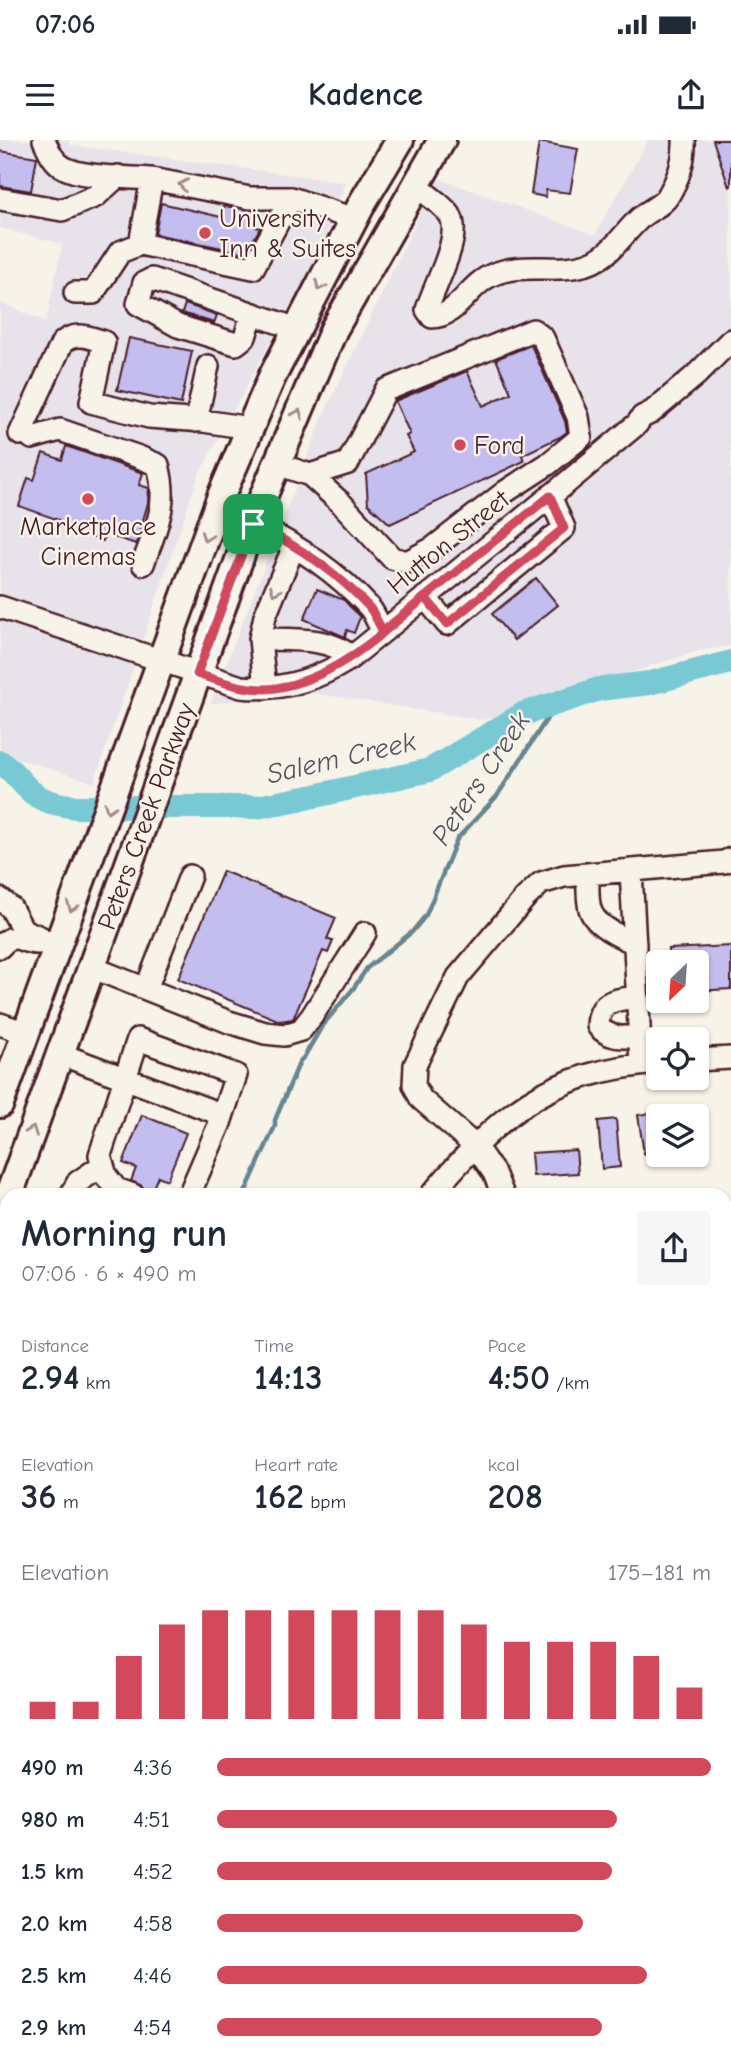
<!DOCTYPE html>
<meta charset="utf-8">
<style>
body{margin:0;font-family:"Comic Neue",sans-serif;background:#f6f6f7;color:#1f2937;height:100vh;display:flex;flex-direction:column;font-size:26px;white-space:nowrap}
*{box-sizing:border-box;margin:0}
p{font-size:23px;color:#747a83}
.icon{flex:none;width:38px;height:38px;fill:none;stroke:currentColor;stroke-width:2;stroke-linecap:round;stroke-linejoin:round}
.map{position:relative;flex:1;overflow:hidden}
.details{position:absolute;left:0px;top:1048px;width:732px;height:884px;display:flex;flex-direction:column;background:#fff;border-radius:21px 21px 0 0;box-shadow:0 2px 5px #0004}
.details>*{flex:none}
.needle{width:46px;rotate:205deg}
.controls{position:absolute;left:646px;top:810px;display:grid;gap:14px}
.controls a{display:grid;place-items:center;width:63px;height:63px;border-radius:7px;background:#fff;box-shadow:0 2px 5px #0004;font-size:35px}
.pin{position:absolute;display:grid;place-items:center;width:60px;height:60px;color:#fff;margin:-30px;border-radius:14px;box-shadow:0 4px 10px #0006}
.round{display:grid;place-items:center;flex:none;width:74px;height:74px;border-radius:7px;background:#f6f6f7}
.head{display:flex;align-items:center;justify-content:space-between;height:119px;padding:0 21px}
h1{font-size:38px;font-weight:700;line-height:52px}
.metrics{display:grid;grid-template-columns:repeat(3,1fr);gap:10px;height:119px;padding:7px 21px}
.metrics div{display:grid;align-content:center}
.metrics b{font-size:35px;font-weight:700}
.metrics small{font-size:19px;font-weight:400}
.metrics p{font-size:19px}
.chart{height:196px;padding:14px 21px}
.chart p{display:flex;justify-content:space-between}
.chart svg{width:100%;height:126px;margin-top:7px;stroke:#d1495b;stroke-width:6}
ul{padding:0 21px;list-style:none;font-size:23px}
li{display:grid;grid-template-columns:112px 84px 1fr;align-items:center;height:52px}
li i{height:18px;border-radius:9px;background:#d1495b}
.status{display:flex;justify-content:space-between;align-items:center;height:49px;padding:0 35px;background:#fff;direction:ltr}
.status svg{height:19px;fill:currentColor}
header{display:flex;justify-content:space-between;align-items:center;height:91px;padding:0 21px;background:#fff;font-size:32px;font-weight:700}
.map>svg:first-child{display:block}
.built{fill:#e8e3ea}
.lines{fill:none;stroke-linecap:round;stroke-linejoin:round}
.stream{stroke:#668591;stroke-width:4.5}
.river{stroke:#79c9d5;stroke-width:24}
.building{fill:#c4bdef;stroke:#4a1f2b;stroke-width:2}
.minor-casing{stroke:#4a1f2b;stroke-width:26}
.major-casing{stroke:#4a1f2b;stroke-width:32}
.minor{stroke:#f7f3e8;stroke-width:21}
.major{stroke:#f7f3e8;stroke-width:26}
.oneway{stroke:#a0898a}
.route-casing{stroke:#fff;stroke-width:14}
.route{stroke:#d1495b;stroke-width:9}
.poi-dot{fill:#d1495b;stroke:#f7f3e8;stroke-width:2.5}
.labels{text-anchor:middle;stroke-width:5;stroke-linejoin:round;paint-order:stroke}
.poi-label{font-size:26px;fill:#4a1f2b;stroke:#f7f3e8;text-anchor:start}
.street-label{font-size:26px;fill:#4a1f2b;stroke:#f7f3e8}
.water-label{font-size:28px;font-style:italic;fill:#58525e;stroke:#f7f3e8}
</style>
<div class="status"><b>07:06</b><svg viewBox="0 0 49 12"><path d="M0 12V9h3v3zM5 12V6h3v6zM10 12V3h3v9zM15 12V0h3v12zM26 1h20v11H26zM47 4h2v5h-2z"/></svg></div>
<header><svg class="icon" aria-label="menu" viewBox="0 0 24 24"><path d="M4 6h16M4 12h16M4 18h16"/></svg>Kadence<svg class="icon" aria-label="share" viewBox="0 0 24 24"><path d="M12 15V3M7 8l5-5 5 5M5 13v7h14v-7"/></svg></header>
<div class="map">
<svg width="731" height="1931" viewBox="0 0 731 1931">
<rect width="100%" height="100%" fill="#f7f3e8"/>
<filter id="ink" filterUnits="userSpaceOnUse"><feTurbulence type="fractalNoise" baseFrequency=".0143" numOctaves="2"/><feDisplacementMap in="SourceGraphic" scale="14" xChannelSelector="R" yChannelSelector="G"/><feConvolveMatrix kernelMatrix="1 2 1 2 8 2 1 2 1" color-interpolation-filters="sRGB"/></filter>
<g filter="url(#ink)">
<path class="built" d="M 0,0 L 68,0 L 70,5 L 345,42 L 323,105 L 199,334 L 94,643 L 0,613 L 0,162 L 46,182 L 62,104 L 0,88 Z
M 648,0 L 731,0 L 731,506 L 698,511 L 482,580 L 313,553 L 211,563 L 324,274 L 437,38 L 595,95 Z"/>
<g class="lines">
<path class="stream" d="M 244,1055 L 275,986 L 275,980 L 300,921 L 304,917 L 322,886 L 353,849 L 367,828 L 412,792 L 426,775 L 457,699 L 497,656 L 557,563
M 0,1741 L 7,1720"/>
<path class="river" d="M 0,622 C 14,630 20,643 33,653 C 45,663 60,664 75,667 L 257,667 L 315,656 L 430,630 L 523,574 L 557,563 L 599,549 L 650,543 L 731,522"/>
</g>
<path class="building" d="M 713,0 L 731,0 L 731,46 L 729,47 Z
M 539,2 L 578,9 L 570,53 L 546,50 L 545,57 L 531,54 Z
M 0,11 L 37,17 L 31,51 L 0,46 Z
M 161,63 L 221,77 L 224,66 L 259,71 L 256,87 L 260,88 L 246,113 L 155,94 Z
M 185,164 L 217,175 L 214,183 L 182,173 Z
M 129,198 L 192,211 L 181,264 L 117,250 Z
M 531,205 L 565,281 L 567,292 L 560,297 L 522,315 L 524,321 L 390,384 L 368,364 L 366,334 L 414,312 L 406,296 L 410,294 L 395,261 L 467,231 L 483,266 L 511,253 L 496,219 Z
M 66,306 L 143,333 L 139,345 L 149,348 L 148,363 L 136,404 L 105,394 L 103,401 L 57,385 L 59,380 L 19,366 L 28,338 L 34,340 L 43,313 L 62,320 Z
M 536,438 L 558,465 L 514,500 L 492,474 Z
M 317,449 L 344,460 L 359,476 L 360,477 L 354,493 L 347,490 L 345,497 L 304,479 Z
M 223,731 L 336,778 L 327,799 L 333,801 L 328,813 L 323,811 L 293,879 L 280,881 L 178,839 Z
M 731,806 L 731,849 L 696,851 L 696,822 L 669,822 L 668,809 Z
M 649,817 L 658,817 L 658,849 L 650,849 Z
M 658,972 L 658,1012 L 644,1014 L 638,975 Z
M 142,975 L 186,993 L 167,1040 L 158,1036 L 150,1055 L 146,1055 L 142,1046 L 131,1041 L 136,1028 L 123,1023 Z
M 616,979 L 620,1027 L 602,1029 L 598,981 Z
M 576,1010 L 578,1033 L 533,1036 L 531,1013 Z"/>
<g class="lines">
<defs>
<path id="minor" d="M 44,0 C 49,11 53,21 63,27 C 81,38 129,37 152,39
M 416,46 C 426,54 442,64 450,75 C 463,97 433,147 427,170 L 432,177 C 457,177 469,144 492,135 C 522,121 556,134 587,124 C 611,116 622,95 639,79 C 648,70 662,66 668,56 C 679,38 685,20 684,0
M 0,59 L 62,70 L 96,56 L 118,36
M 140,104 L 152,39 L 250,58 L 291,58 L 354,79
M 75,153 L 93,153 L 120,112 L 140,104 L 253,128 L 291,58
M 252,174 L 245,197 L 236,204 L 178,186 L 138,164 L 144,143 L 152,139 L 297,189
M 196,281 L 208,226
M 20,294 L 62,203 C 75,191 89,197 104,202 L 91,262 L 149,277 L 203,281 L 250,288
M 32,298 L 60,290 L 139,317 L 158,325 C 169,365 156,387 143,424
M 277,324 L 310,335 L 341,363 L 392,418 L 407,422 L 433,408 L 505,352 L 548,324 L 581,297 L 578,277 L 543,198 L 533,190 L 386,250 L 348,323 L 310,335
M 253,384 C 297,405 336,431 369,467 C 375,474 378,484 383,491
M 425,457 L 447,484 L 564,388 L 550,356
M 0,467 L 241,547 C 279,551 316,540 348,520 L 558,350 L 637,284 L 642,277 L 652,272 L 696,235 L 731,200
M 260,499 C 288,500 330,496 351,517
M 265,548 L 260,499 L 265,476 L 294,406
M 631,730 L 641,924
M 588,734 C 588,745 587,758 590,769 C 594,785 620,797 635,803
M 0,759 L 11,768 L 23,790 L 40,797 L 41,802
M 0,807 C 16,789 21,804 38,803
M 91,827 L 229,882 L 265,893 L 284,895 L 301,890 L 312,876 L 365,793
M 146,849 L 190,736
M 638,857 C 616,860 599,859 598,886 C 609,899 623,897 639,897
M 0,884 L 26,893
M 60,914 L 215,972 L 220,983 L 189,1055
M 696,920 L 731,918
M 71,1055 L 78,1042 L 103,1025
M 133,1055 L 116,1049 L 106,1036 L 100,1015 L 138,899 L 236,935 L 220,983
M 431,1055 C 500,974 547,932 658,923
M 503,1055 L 494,1033 L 475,1006 L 421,959 L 414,945 L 415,925 L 458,837 L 525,758 L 541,743 L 564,736 L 724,722 L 731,719
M 0,1192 L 7,1198
M 0,1233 L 7,1214
M 0,1275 L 7,1273
M 0,1293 L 5,1313
M 724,1310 L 731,1313
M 0,1398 L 7,1400
M 724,1555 L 731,1557
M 724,1672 L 731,1656
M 724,1925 L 726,1931"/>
<path id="major" d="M 0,964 L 221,356 L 272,237 L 364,60 L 400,0
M 9,1055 L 255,376 L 334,189 L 442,0
M 0,1079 L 7,1060"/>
</defs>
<use href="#minor" class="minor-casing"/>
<use href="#major" class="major-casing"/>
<use href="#minor" class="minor"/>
<use href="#major" class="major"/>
</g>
<defs><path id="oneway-chevron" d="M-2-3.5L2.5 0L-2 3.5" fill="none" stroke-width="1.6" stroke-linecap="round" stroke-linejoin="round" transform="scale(1.75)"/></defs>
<g class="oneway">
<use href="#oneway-chevron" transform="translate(183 45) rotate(-169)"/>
<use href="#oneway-chevron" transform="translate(320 146) rotate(117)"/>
<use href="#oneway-chevron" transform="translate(298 274) rotate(-67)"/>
<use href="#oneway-chevron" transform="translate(206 397) rotate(109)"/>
<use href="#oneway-chevron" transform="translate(275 451) rotate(112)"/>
<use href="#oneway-chevron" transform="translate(109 668) rotate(110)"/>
<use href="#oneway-chevron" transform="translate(72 767) rotate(110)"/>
<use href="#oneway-chevron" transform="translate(32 991) rotate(-70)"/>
</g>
</g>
<g class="lines" filter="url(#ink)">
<defs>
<path id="route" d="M 253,384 L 197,534 C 222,542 249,552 276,548 C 338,538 383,492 429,454 C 469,421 510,389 550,356 L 564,388 L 447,484 L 425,457 L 383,491 C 378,484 375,474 369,467 C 336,431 297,405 253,384"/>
</defs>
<use href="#route" class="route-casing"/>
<use href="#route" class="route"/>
</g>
<g class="poi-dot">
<circle cx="205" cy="93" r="7"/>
<circle cx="460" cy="305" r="7"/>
<circle cx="88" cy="359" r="7"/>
</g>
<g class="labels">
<g class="poi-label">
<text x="219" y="87">University<tspan x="219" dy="30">Inn &amp; Suites</tspan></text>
<text x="474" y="314">Ford</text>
<text x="88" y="395" text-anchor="middle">Marketplace<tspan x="88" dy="30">Cinemas</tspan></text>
</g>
<g class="street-label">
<text transform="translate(448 402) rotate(-39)" y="9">Hutton Street</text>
<text transform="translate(146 676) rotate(-70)" y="9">Peters Creek Parkway</text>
</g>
<g class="water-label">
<text transform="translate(341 617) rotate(-13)" y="10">Salem Creek</text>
<text transform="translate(480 638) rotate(-56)" y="10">Peters Creek</text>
</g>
</g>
</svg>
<div class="controls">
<a><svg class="needle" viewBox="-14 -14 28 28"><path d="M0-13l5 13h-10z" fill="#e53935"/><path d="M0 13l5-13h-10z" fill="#747a83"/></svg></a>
<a><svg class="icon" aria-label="locate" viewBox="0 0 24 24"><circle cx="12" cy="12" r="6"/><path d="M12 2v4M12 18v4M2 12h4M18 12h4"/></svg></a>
<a><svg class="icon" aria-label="layers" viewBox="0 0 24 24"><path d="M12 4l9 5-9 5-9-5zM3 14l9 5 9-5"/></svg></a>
</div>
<div class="pin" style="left:253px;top:384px;background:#1e9e55"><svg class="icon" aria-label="arrive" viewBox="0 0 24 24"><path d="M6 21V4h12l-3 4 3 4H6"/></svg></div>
<section class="details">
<div class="head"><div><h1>Morning run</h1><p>07:06 · 6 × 490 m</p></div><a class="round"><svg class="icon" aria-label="share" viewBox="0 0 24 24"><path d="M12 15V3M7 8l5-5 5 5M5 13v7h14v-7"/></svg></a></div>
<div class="metrics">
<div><p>Distance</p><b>2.94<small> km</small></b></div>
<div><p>Time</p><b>14:13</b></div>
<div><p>Pace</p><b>4:50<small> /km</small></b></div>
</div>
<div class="metrics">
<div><p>Elevation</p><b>36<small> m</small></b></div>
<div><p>Heart rate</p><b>162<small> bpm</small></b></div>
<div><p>kcal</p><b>208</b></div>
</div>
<div class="chart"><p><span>Elevation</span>175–181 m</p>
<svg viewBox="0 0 160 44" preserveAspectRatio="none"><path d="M5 44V38M15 44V38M25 44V22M35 44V11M45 44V6M55 44V6M65 44V6M75 44V6M85 44V6M95 44V6M105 44V11M115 44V17M125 44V17M135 44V17M145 44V22M155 44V33"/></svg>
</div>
<ul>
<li><b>490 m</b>4:36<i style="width:100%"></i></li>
<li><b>980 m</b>4:51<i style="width:81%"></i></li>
<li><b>1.5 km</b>4:52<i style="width:80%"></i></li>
<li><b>2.0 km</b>4:58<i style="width:74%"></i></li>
<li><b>2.5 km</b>4:46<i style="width:87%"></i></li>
<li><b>2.9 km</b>4:54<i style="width:78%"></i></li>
</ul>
</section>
</div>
